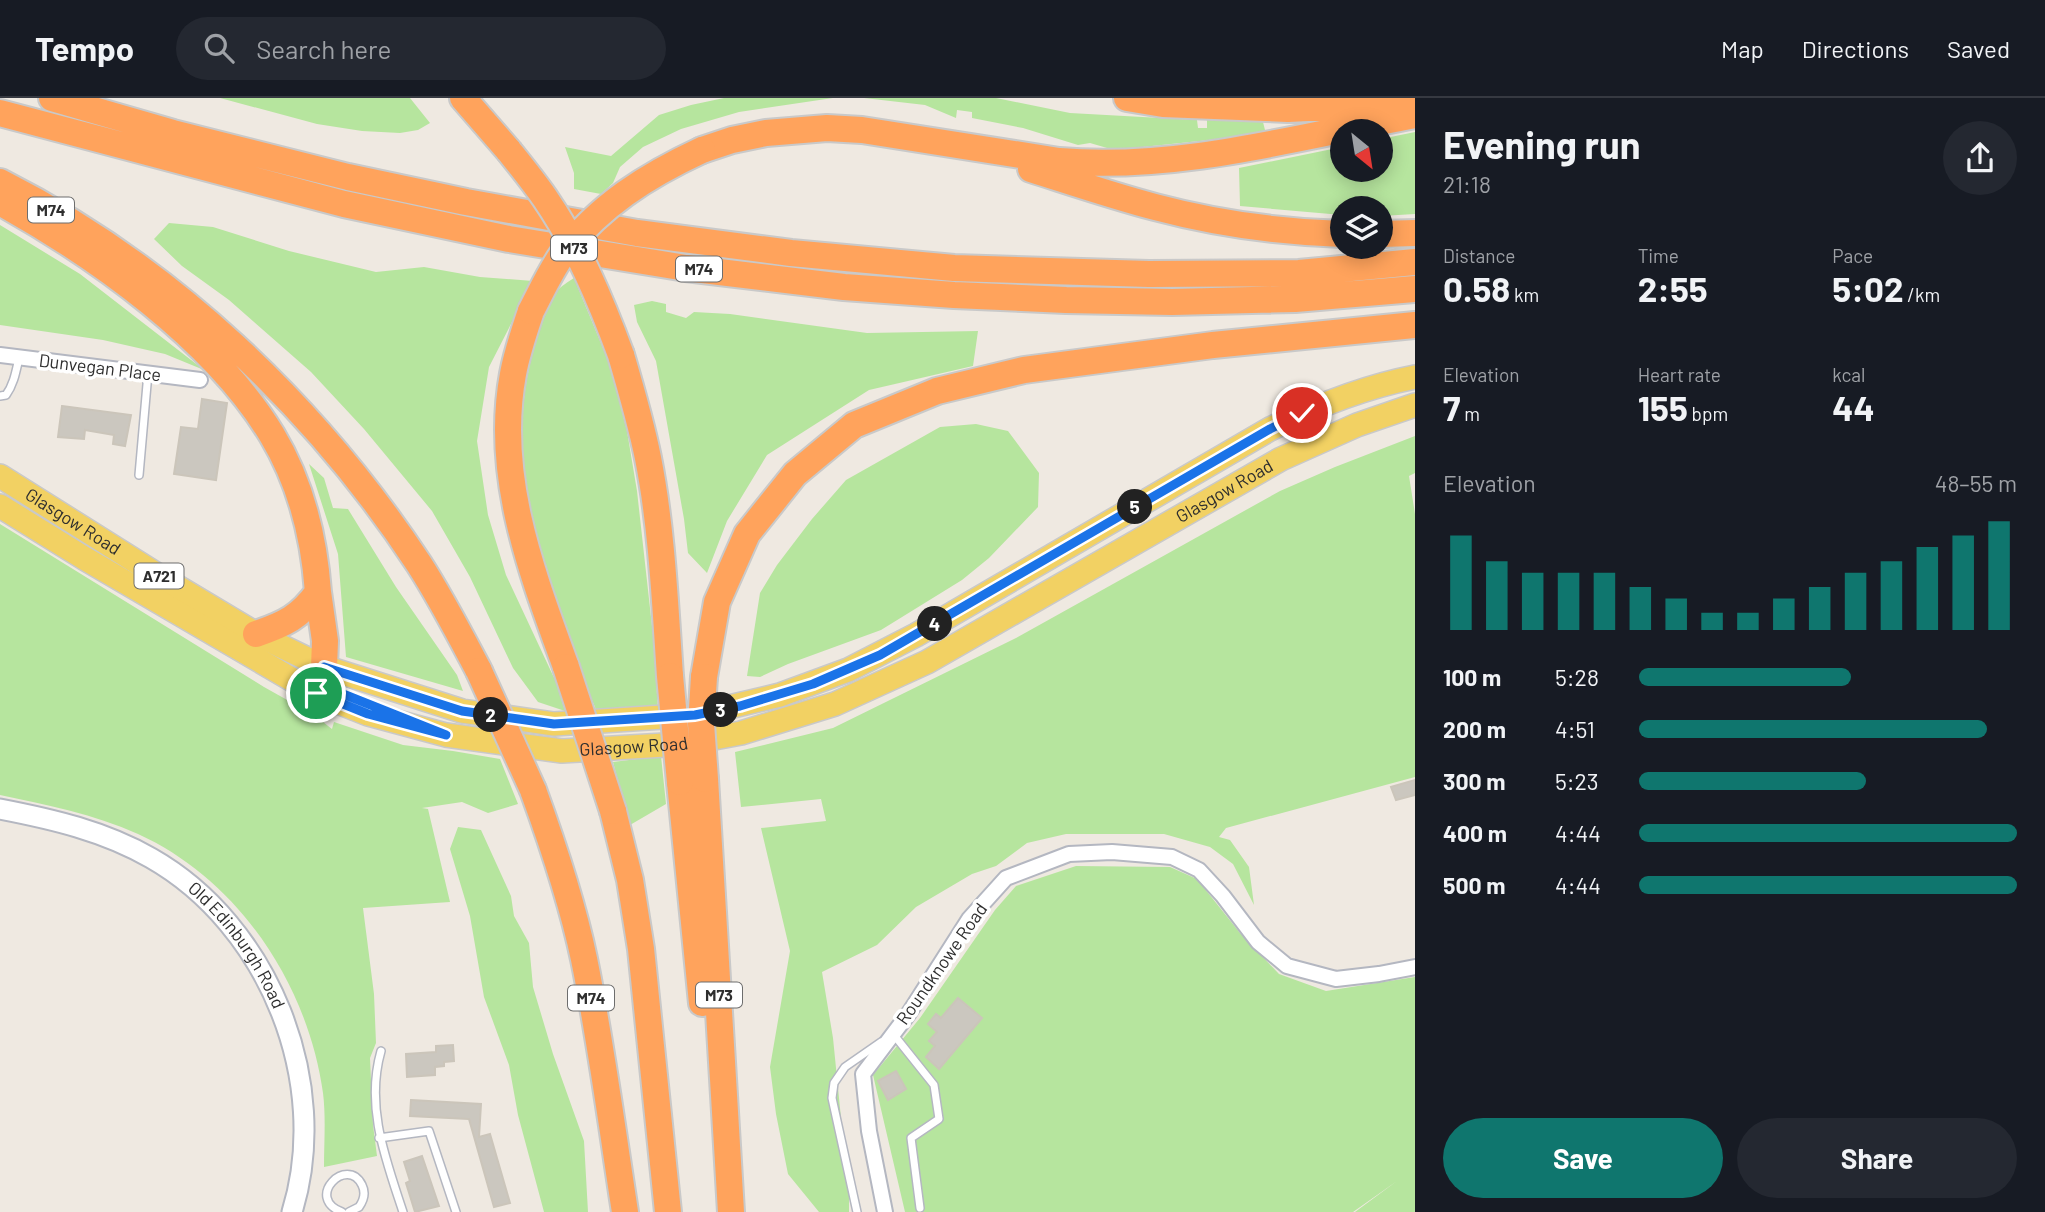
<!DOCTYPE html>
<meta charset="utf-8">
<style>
body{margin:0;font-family:Barlow,sans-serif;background:#242831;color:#f1f3f6;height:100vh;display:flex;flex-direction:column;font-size:26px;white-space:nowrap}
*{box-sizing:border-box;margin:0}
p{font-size:23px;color:#9ea1a6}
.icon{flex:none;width:38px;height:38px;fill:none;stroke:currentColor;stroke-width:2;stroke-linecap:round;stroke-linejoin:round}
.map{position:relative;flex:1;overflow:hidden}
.drawer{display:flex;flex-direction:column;background:#171b24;width:630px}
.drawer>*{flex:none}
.needle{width:46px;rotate:150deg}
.controls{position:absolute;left:1330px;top:21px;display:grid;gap:14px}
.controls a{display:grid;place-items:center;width:63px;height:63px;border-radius:50%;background:#171b24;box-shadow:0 4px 18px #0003;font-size:35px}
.pin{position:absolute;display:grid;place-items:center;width:60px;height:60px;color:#fff;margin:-30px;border:4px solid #fff;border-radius:50%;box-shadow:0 2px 7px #0007}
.km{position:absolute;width:35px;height:35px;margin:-18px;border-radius:50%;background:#222;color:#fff;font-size:19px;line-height:35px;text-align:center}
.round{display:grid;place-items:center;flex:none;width:74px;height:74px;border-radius:37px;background:#242831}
.headline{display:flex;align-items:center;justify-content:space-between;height:119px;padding:0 28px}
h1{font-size:38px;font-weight:700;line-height:52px}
.stats{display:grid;grid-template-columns:repeat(3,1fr);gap:10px;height:119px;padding:7px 28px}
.stats div{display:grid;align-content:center}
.stats b{font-size:35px;font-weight:700}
.stats small{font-size:19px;font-weight:400}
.stats p{font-size:19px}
.chart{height:196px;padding:14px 28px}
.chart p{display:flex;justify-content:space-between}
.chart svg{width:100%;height:126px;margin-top:7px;stroke:#0f766e;stroke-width:6}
.primary-button{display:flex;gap:14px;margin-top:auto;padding:14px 28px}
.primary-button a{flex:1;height:80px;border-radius:42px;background:#0f766e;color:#fff;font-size:28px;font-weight:700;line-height:80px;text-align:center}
.primary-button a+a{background:#242831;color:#f1f3f6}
ul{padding:0 28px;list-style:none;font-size:23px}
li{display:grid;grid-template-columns:112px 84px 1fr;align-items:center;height:52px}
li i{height:18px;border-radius:9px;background:#0f766e}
header{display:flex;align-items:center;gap:42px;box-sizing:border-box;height:98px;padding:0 35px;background:#171b24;border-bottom:2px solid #363941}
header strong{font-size:33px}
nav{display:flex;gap:38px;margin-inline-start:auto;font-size:24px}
.search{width:490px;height:63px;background:#242831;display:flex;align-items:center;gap:18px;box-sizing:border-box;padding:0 24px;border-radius:38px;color:#9ea1a6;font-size:26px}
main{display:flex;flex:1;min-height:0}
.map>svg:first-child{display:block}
.green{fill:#b6e59e}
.building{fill:#cbc7bf;stroke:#cbc5ba;stroke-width:2}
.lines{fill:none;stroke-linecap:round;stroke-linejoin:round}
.service-casing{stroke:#b4b7c1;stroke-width:10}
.minor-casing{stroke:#b4b7c1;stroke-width:18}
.secondary-casing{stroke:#b4b7c1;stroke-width:23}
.primary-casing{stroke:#c9c9c9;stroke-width:26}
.motorway-casing{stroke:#c9c9c9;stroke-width:30}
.service{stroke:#fff;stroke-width:7}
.minor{stroke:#fff;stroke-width:14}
.secondary{stroke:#fff;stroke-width:19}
.primary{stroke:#f2d163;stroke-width:23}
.motorway{stroke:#ffa35c;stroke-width:26}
.motorway-bridge-casing{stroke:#c9c9c9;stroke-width:30;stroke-linecap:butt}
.motorway-bridge{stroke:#ffa35c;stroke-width:26}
.route-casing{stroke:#fff;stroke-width:14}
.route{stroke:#1a73e8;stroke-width:9}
.labels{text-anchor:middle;stroke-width:7;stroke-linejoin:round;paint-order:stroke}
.shield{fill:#fff;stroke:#6d6d6d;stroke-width:2}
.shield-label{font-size:16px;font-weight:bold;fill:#2e2e2e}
.street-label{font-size:18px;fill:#2e2e2e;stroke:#fff}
</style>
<header>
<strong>Tempo</strong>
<div class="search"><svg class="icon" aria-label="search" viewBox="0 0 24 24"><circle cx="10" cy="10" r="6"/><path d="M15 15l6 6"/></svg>Search here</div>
<nav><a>Map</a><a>Directions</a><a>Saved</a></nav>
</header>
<main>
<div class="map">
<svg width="1415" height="1114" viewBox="0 0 1415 1114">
<rect width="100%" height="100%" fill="#efe9e1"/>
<path class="green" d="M 220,0 L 410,0 L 430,25 L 418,32 L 400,35 L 362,33 L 317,26 Z
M 724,0 L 833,0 L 739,14 L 681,31 L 643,49 L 620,69 L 613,85 L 601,96 L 574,91 L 574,75 L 565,49 L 611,58 L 659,17 L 691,7 Z
M 864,0 L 996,0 L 1070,15 L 1197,22 L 1198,30 L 1207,30 L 1207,21 L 1263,24 L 1266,36 L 1114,52 L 1090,45 L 1078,47 L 1023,30 L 972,20 L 972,14 L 957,12 L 956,20 L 925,7 Z
M 1415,34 L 1415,116 L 1381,118 L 1381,110 L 1342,110 L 1342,117 L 1240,108 L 1239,70 L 1342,49 L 1342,72 L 1381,72 L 1381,41 Z
M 169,125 L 213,129 L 289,153 L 376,174 L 424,169 L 480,179 L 533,183 L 489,269 L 477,343 L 488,417 L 506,477 L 556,584 L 565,613 L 538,604 L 513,570 L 470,479 L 432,413 L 364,331 L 311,274 L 229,202 L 182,168 L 154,141 Z
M 0,127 L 80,176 L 204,272 L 165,256 L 103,242 L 0,227 Z
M 574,180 L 610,267 L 627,333 L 637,393 L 653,537 L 658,611 L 597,614 C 583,581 571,548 560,514 C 530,426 507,339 535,247 C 539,232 546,205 557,193 C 561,188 568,184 574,180 Z
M 652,203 L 666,206 L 666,214 L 686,220 L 694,214 L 730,216 L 867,235 L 978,233 L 973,268 L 869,292 L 767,357 L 727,423 L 707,475 L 688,455 L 684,421 L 656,263 L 637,224 L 634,207 Z
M 976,326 L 1008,333 L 1039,375 L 1038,409 L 989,460 L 962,482 L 881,532 L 788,566 L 760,579 L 747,578 L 760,495 L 777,467 L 812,421 L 846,382 L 940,329 Z
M 1415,338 L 1415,375 L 1409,378 L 1415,416 L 1415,679 L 1226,730 L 1219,739 L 1230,742 L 1249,769 L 1254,807 L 1233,766 L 1210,749 L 1164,736 L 1066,736 L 1027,745 L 996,768 L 972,776 L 916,809 L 877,847 L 822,874 L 833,940 L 843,1040 L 849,1064 L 849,1114 L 819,1114 L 788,1076 L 776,1016 L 770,969 L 790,853 L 761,730 L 826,723 L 821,701 L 741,709 L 735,654 L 833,630 L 1016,540 L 1280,393 L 1335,369 Z
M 309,366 L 324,380 L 333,410 L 348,411 L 396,489 L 457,577 L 463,593 L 346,559 L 338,456 Z
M 0,426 L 264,589 L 314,617 L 332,631 L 334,624 L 403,647 L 453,653 L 500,661 L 518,706 L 488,715 L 462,704 L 422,710 L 428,711 L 450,804 L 363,810 L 374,896 L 376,945 L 370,960 L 373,1027 L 377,1058 L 324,1069 C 324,1045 326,1019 323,995 C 308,887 239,782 138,736 C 94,716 47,707 0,697 Z
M 661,658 L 666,706 L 630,727 L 613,664 Z
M 458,729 L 481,732 L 511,798 L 514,818 L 529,845 L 533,889 L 553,956 L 584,1043 L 588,1114 L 544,1114 L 518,1017 L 509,967 L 484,899 L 470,818 L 450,751 Z
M 1076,768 L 1170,769 L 1197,781 L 1240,835 L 1279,876 L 1326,893 L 1415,879 L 1415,1114 L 1355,1114 L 1397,1083 L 1353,1114 L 905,1114 L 873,977 L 920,920 L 995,812 L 1016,788 Z"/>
<path class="building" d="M 202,301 L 227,305 L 216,382 L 174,376 L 181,329 L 198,331 Z
M 62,308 L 131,317 L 125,348 L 113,346 L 114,337 L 85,332 L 84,341 L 58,339 Z
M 1415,682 L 1415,697 L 1396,702 L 1391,689 Z
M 958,900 L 982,920 L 939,971 L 926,959 L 935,948 L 929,943 L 937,934 L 928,926 L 936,916 L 941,920 Z
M 453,947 L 454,963 L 444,964 L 444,968 L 435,969 L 435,977 L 407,979 L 406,956 L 436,954 L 436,948 Z
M 896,973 L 906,991 L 888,1002 L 878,983 Z
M 411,1002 L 481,1006 L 479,1039 L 490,1036 L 510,1105 L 494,1109 L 469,1021 L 410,1018 Z
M 422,1058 L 439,1108 L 415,1114 L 406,1085 L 410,1083 L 404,1064 Z"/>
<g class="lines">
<defs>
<path id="service" d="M 0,298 L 6,297 C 14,286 16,273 19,260
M 139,377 L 148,275
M 894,937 L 934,987 L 939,1021 L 911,1040 L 920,1110
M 381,953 C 365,1009 386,1062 403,1114
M 379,1040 L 429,1033 L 456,1114
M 342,1114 C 304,1100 347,1057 362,1087 C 366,1095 364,1102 359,1109 L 349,1114
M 857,1114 L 832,1000 L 834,985 L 845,969 L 881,944"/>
<path id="minor" d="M 0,257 L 200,282
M 885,1114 L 869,1033 L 863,976 L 909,915 L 969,821 L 1006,780 L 1069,756 L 1112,754 L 1172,759 L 1199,772 L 1223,798 L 1258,844 L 1287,868 L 1336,881 L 1379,876 L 1415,869"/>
<g id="secondary">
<path id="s1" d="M 0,711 C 52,721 104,733 151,760 C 269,827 332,984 292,1114"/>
</g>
<g id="primary">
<path id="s2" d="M 0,378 L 159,478 L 256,536 L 324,569 L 462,613 L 554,626 L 695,617 L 780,597 L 848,572 L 916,537 L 1270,331 C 1316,308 1364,289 1415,279"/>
<path id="s3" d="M 0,408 L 84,460 L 315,595 L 368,616 L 446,637 L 562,653 L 682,646 L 741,635 L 835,606 L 927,564 L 1281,361 L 1357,327 L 1415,307"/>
</g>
<path id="motorway" d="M 52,0 L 173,35 L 348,79 L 466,104 L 637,135 L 791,155 L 954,170 L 1149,176 L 1299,175 L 1415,164
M 463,0 L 509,53
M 1127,0 L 1163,6 L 1288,11 L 1405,5
M 0,15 L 344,106 L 509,141 L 686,170 L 844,189 L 954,197 L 1066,202 L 1172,204 L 1295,201 L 1415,191
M 702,52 L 732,42 L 766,35 L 827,30 L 862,32 L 1059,63 C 1179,73 1297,39 1415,17
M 1031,71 C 1072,84 1113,98 1155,109 C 1215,125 1280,134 1342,136
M 0,84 C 170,170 315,308 419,466 C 441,500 460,537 479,573
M 0,104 C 97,158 214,241 272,337 C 301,385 314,439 318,494 C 300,519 285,526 256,536
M 1381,136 L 1415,135
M 531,213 C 524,234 517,254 513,276 C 494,378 532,475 566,569
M 621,257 C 631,291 641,325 648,360 C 662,431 665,506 670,578
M 318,494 L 325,543 L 324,569
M 704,579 L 717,504 L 747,436 L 795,376 L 854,327 L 937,293 L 1024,272 L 1213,247 L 1415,227
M 705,681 L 731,1114
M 680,684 L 702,905
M 533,692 C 553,747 572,803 584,861 C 601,944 612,1030 625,1114
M 613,713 L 630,782 L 641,851 L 668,1114"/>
</defs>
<use href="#service" class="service-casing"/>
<use href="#minor" class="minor-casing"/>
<use href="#secondary" class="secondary-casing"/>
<use href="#primary" class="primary-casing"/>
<use href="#motorway" class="motorway-casing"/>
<use href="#service" class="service"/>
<use href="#minor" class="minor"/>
<use href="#secondary" class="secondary"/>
<use href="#primary" class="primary"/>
<use href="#motorway" class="motorway"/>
<defs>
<path id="motorway-bridge" d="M 509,53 C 521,68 534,84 545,100 C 578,148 601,203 621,257
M 531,213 C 541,194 550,174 562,157 C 598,108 648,77 702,52
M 566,569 L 613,713
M 479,573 L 533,692
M 670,578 L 680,684
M 704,579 L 701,626 L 705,681"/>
</defs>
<use href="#motorway-bridge" class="motorway-bridge-casing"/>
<use href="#motorway-bridge" class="motorway-bridge"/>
</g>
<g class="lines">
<defs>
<path id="route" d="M 316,595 L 368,616 L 446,637 L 328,590 L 323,585 L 324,569 L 462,613 L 554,626 L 695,617 L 740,608 L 813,586 L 880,557 L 1270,331 L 1302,315"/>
</defs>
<use href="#route" class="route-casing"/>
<use href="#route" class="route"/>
</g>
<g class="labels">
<g class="shield">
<rect x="28" y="99.5" width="46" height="25" rx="5"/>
<rect x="551" y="137.5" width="46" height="25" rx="5"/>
<rect x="676" y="158.5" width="46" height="25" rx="5"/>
<rect x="134.5" y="465.5" width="49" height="25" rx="5"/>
<rect x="696" y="884.5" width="46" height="25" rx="5"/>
<rect x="568" y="887.5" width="46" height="25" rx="5"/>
</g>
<g class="shield-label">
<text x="51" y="118">M74</text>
<text x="574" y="156">M73</text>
<text x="699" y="177">M74</text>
<text x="159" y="484">A721</text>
<text x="719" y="903">M73</text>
<text x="591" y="906">M74</text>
</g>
<g class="street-label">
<text transform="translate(100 270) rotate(7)" y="6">Dunvegan Place</text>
<text dy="6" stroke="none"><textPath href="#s3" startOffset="1344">Glasgow Road</textPath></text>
<text dy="6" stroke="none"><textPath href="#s2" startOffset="86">Glasgow Road</textPath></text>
<text dy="6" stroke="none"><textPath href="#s3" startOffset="693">Glasgow Road</textPath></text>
<text dy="6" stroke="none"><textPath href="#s1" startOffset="284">Old Edinburgh Road</textPath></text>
<text transform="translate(942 866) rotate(-55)" y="6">Roundknowe Road</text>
</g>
</g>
</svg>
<div class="controls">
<a><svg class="needle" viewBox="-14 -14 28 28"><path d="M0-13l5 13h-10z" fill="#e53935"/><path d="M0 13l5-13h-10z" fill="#9ea1a6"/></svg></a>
<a><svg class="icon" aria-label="layers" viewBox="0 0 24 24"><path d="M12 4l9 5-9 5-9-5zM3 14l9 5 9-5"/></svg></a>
</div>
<div class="pin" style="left:316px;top:595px;background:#1e9e55"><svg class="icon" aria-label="arrive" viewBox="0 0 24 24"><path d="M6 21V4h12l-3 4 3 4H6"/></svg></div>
<div class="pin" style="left:1302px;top:315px;background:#d93025"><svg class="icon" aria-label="check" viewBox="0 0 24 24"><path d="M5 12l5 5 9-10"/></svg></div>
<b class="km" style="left:491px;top:617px">2</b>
<b class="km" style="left:721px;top:612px">3</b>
<b class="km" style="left:935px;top:526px">4</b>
<b class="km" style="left:1135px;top:409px">5</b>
</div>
<section class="drawer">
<div class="headline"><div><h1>Evening run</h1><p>21:18</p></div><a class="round"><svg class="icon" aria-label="share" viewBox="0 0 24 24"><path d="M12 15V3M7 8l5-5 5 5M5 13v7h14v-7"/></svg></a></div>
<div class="stats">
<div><p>Distance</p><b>0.58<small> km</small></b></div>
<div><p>Time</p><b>2:55</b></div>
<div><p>Pace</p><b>5:02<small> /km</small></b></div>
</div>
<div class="stats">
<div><p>Elevation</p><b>7<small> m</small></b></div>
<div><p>Heart rate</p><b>155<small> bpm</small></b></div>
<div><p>kcal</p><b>44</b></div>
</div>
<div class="chart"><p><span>Elevation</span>48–55 m</p>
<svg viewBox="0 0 160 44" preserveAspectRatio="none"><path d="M5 44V11M15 44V20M25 44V24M35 44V24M45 44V24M55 44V29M65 44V33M75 44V38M85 44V38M95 44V33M105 44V29M115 44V24M125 44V20M135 44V15M145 44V11M155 44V6"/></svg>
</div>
<ul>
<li><b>100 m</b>5:28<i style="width:56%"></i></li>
<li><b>200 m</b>4:51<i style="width:92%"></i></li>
<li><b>300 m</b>5:23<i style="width:60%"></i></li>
<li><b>400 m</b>4:44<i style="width:100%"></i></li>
<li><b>500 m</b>4:44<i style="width:100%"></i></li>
</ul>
<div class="primary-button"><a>Save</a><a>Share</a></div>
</section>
</main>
